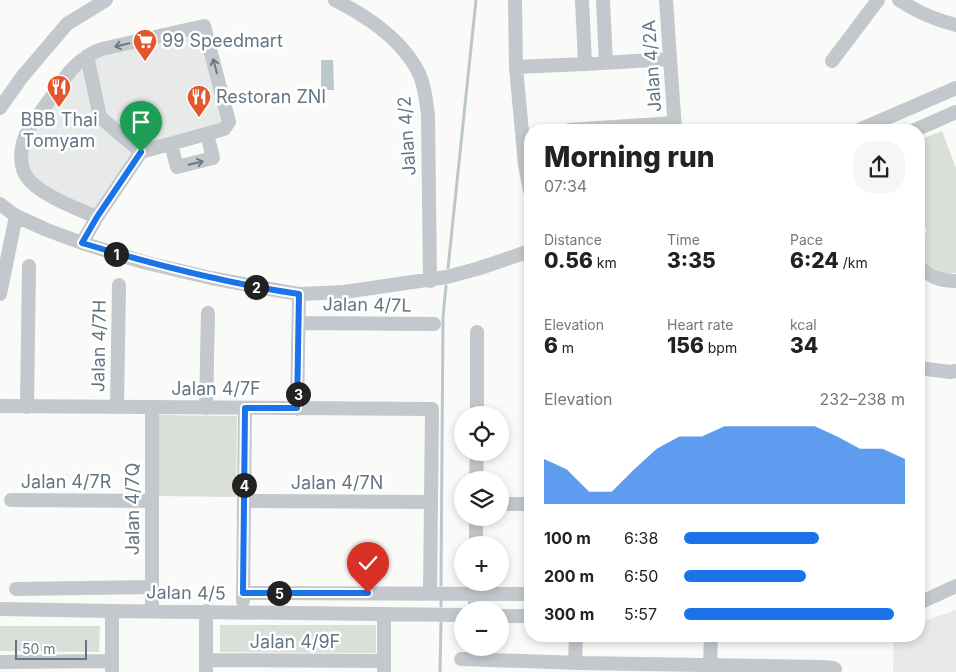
<!DOCTYPE html>
<meta charset="utf-8">
<style>
body{margin:0;font-family:Inter,sans-serif;background:#f6f6f6;color:#222;height:100vh;display:flex;flex-direction:column;font-size:19px;white-space:nowrap}
*{box-sizing:border-box;margin:0}
p{font-size:16px;color:#767676}
.icon{flex:none;width:28px;height:28px;fill:none;stroke:currentColor;stroke-width:2;stroke-linecap:round;stroke-linejoin:round}
.map{position:relative;flex:1;overflow:hidden}
.drawer{position:absolute;left:524px;top:124px;width:401px;height:518px;display:flex;flex-direction:column;background:#fff;border-radius:20px;box-shadow:0 2px 8px #0003}
.drawer>*{flex:none}
.fabs{position:absolute;left:454px;top:406px;display:grid;gap:10px}
.fabs a{display:grid;place-items:center;width:55px;height:55px;border-radius:50%;background:#fff;box-shadow:0 2px 8px #0003;font-size:25px}
.scale{position:absolute;left:15px;bottom:12px;width:72px;box-sizing:border-box;padding-left:5px;border:2px solid #657683;border-top:0;font-size:14px;line-height:18px;white-space:nowrap;color:#657683;-webkit-text-stroke:4px #fff;paint-order:stroke}
.pin{position:absolute;display:grid;place-items:center;width:42px;height:42px;color:#fff;margin:-51px -21px;border-radius:50% 50% 50% 0;rotate:-45deg;box-shadow:0 0 5px #0007}
.pin .icon{rotate:45deg}
.km{position:absolute;width:25px;height:25px;margin:-12px;border-radius:50%;background:#222;color:#fff;font-size:14px;line-height:25px;text-align:center}
.round{display:grid;place-items:center;flex:none;width:52px;height:52px;border-radius:20px;background:#f6f6f6}
.summary{display:flex;align-items:center;justify-content:space-between;height:85px;padding:0 20px}
h1{font-size:28px;font-weight:800;line-height:38px}
.figures{display:grid;grid-template-columns:repeat(3,1fr);gap:8px;height:85px;padding:5px 20px}
.figures div{display:grid;align-content:center}
.figures b{font-size:21px;font-weight:800}
.figures small{font-size:14px;font-weight:400}
.figures p{font-size:14px}
.chart{height:140px;padding:10px 20px}
.chart p{display:flex;justify-content:space-between}
.chart svg{width:100%;height:90px;margin-top:5px;fill:#1a73e8;opacity:.7}
ul{padding:0 20px;list-style:none;font-size:16px}
li{display:grid;grid-template-columns:80px 60px 1fr;align-items:center;height:38px}
li i{height:12px;border-radius:6px;background:#1a73e8}
.map>svg:first-child{display:block}
.built{fill:#e8e9e9}
.green{fill:#dadfd7}
.water{fill:#bbc7cb}
.lines{fill:none;stroke-linecap:round;stroke-linejoin:round}
.stream{stroke:#bbc7cb;stroke-width:3}
.minor{stroke:#c3c8cc;stroke-width:14}
.oneway{stroke:#6a7a87}
.route-casing{stroke:#fff;stroke-width:10}
.route{stroke:#1a73e8;stroke-width:6}
.labels{text-anchor:middle;stroke-width:5;stroke-linejoin:round;paint-order:stroke}
.poi-label{font-size:18px;fill:#657683;stroke:#fff;text-anchor:start}
.street-label{font-size:18px;fill:#657683;stroke:#fff}
</style>
<div class="map">
<svg width="956" height="672" viewBox="0 0 956 672">
<rect width="100%" height="100%" fill="#fafaf8"/>
<path class="built" d="M 201,30 L 225,120 L 221,125 L 141,147 L 95,211 L 54,193 L 26,169 L 26,145 L 75,70 L 91,58 Z
M 956,610 L 956,672 L 893,672 L 894,635 L 919,635 L 919,623 Z"/>
<path class="green" d="M 942,131 L 956,168 L 956,273 L 944,274 L 928,265 L 919,255 L 919,237 L 927,232 L 919,213 L 919,140 Z
M 157,415 L 237,416 L 236,497 L 156,496 Z
M 220,625 L 376,625 L 376,653 L 220,652 Z
M 0,626 L 100,626 L 99,652 L 0,651 Z"/>
<path class="water" d="M 321,60 L 333,60 L 334,90 L 321,90 Z"/>
<g class="lines">
<path class="stream" d="M 448,268 L 476,0
M 441,585 L 443,317 L 446,286
M 441,601 L 441,606
M 440,672 L 441,623"/>
<path class="minor" d="M 335,0 C 366,16 397,36 415,66 C 424,80 426,99 428,115 L 430,281
M 515,0 L 516,67 L 585,64 L 670,59
M 582,0 L 585,64
M 603,0 L 606,63
M 666,0 L 675,130
M 899,0 C 917,12 935,20 956,25
M 87,56 L 100,117 L 141,152
M 832,61 L 878,0
M 516,67 L 525,165 L 530,191
M 0,108 L 22,77 L 67,24 L 106,0
M 569,130 L 674,123
M 859,130 L 956,88
M 915,130 L 956,112
M 171,144 L 177,167 L 213,158 L 207,134
M 0,204 L 16,216 L 47,230 L 82,243 L 143,262 L 211,278 L 264,288 L 299,294 L 344,292 L 447,277 L 480,268 L 530,251
M 82,243 L 97,217 L 141,152 L 224,129 L 229,122 L 204,26 L 102,49 C 97,51 92,53 88,56 C 70,66 60,86 48,102 C 42,111 34,120 28,130 C 20,146 17,167 30,181 C 44,196 77,209 97,217
M 919,267 C 932,277 939,281 956,281
M 0,294 L 16,216
M 299,323 L 434,324
M 919,368 L 950,372 L 956,371
M 0,406 L 432,409 L 430,593
M 27,407 L 29,266
M 117,407 L 119,285
M 206,408 L 208,313
M 297,409 L 299,294
M 477,415 L 477,332
M 476,480 L 477,452
M 11,500 L 152,501
M 244,501 L 431,502
M 500,504 L 530,504
M 476,545 L 476,518
M 16,589 L 152,587
M 243,593 L 530,594
M 243,601 L 245,408
M 919,603 L 956,586
M 0,609 L 112,611 L 462,615
M 475,610 L 475,582
M 152,611 L 152,408
M 206,611 L 206,672
M 384,614 L 384,672
M 500,616 L 530,616
M 461,659 L 580,663 L 823,667 L 833,668 L 835,669
M 206,660 L 384,661
M 0,662 L 112,661
M 575,663 L 576,635
M 710,665 L 711,635
M 112,672 L 112,611"/>
</g>
<defs><path id="oneway-shaft" d="M-6 0H5M1.5-3L5.5 0L1.5 3" fill="none" stroke-width="1.6" stroke-linecap="round" stroke-linejoin="round" transform="scale(1.25)"/></defs>
<g class="oneway">
<use href="#oneway-shaft" transform="translate(122 45) rotate(167)"/>
<use href="#oneway-shaft" transform="translate(215 66) rotate(-105)"/>
<use href="#oneway-shaft" transform="translate(196 163) rotate(-14)"/>
</g>
<g class="lines">
<defs>
<path id="route" d="M 141,152 L 97,217 L 82,243 C 155,265 224,283 299,294 L 297,408 L 245,408 L 243,593 L 368,593"/>
</defs>
<use href="#route" class="route-casing"/>
<use href="#route" class="route"/>
</g>
<defs>
<symbol id="supermarket-pin" viewBox="-11 -11 22 30"><path d="M0 17L-7.5 6A9.5 9.5 0 1 1 7.5 6Z" fill="#e4572e" stroke="#fff"/><path d="M-6-5.5h2.5l.6 2H6L4.5 2H-2.5L-4.4-4H-6ZM-1.5 3.2a1.3 1.3 0 1 0 .1 0ZM3 3.2a1.3 1.3 0 1 0 .1 0Z" fill="#fff"/></symbol>
<symbol id="restaurant-pin" viewBox="-11 -11 22 30"><path d="M0 17L-7.5 6A9.5 9.5 0 1 1 7.5 6Z" fill="#e4572e" stroke="#fff"/><path d="M-5-6h1v4h1v-4h1v4h1v-4h1v5L-1.5 .5V6h-2V.5L-5-1ZM5-6V6H3V1.5H1.5Q1.5-4 5-6Z" fill="#fff"/></symbol>
</defs>
<g fill-rule="evenodd">
<use href="#supermarket-pin" x="131" y="27" width="28" height="38"/>
<use href="#restaurant-pin" x="45" y="73" width="28" height="38"/>
<use href="#restaurant-pin" x="185" y="83" width="28" height="38"/>
</g>
<g class="labels">
<g class="poi-label">
<text x="162" y="47">99 Speedmart</text>
<text x="216" y="103">Restoran ZNI</text>
<text x="59" y="126" text-anchor="middle">BBB Thai<tspan x="59" dy="21">Tomyam</tspan></text>
</g>
<g class="street-label">
<text transform="translate(652 66) rotate(-94)" y="6">Jalan 4/2A</text>
<text transform="translate(407 136) rotate(-94)" y="6">Jalan 4/2</text>
<text transform="translate(367 305) rotate(1)" y="6">Jalan 4/7L</text>
<text transform="translate(99 346) rotate(-89)" y="6">Jalan 4/7H</text>
<text x="216" y="395">Jalan 4/7F</text>
<text x="66" y="488">Jalan 4/7R</text>
<text x="337" y="489">Jalan 4/7N</text>
<text transform="translate(133 509) rotate(-90)" y="6">Jalan 4/7Q</text>
<text transform="translate(186 593) rotate(1)" y="6">Jalan 4/5</text>
<text x="295" y="648">Jalan 4/9F</text>
</g>
</g>
</svg>
<div class="fabs">
<a><svg class="icon" aria-label="locate" viewBox="0 0 24 24"><circle cx="12" cy="12" r="6"/><path d="M12 2v4M12 18v4M2 12h4M18 12h4"/></svg></a>
<a><svg class="icon" aria-label="layers" viewBox="0 0 24 24"><path d="M12 4l9 5-9 5-9-5zM3 14l9 5 9-5"/></svg></a>
<a>+</a>
<a>−</a>
</div>
<div class="scale">50 m</div>
<div class="pin" style="left:141px;top:152px;background:#1e9e55"><svg class="icon" aria-label="arrive" viewBox="0 0 24 24"><path d="M6 21V4h12l-3 4 3 4H6"/></svg></div>
<div class="pin" style="left:368px;top:593px;background:#d93025"><svg class="icon" aria-label="check" viewBox="0 0 24 24"><path d="M5 12l5 5 9-10"/></svg></div>
<b class="km" style="left:116px;top:254px">1</b>
<b class="km" style="left:256px;top:287px">2</b>
<b class="km" style="left:298px;top:394px">3</b>
<b class="km" style="left:244px;top:485px">4</b>
<b class="km" style="left:279px;top:593px">5</b>
<section class="drawer">
<div class="summary"><div><h1>Morning run</h1><p>07:34</p></div><a class="round"><svg class="icon" aria-label="share" viewBox="0 0 24 24"><path d="M12 15V3M7 8l5-5 5 5M5 13v7h14v-7"/></svg></a></div>
<div class="figures">
<div><p>Distance</p><b>0.56<small> km</small></b></div>
<div><p>Time</p><b>3:35</b></div>
<div><p>Pace</p><b>6:24<small> /km</small></b></div>
</div>
<div class="figures">
<div><p>Elevation</p><b>6<small> m</small></b></div>
<div><p>Heart rate</p><b>156<small> bpm</small></b></div>
<div><p>kcal</p><b>34</b></div>
</div>
<div class="chart"><p><span>Elevation</span>232–238 m</p>
<svg viewBox="0 0 160 44" preserveAspectRatio="none"><path d="M0 44V22L10 27L20 38L30 38L40 27L50 17L60 11L70 11L80 6L90 6L100 6L110 6L120 6L130 11L140 17L150 17L160 22V44z"/></svg>
</div>
<ul>
<li><b>100 m</b>6:38<i style="width:61%"></i></li>
<li><b>200 m</b>6:50<i style="width:55%"></i></li>
<li><b>300 m</b>5:57<i style="width:95%"></i></li>
</ul>
</section>
</div>
